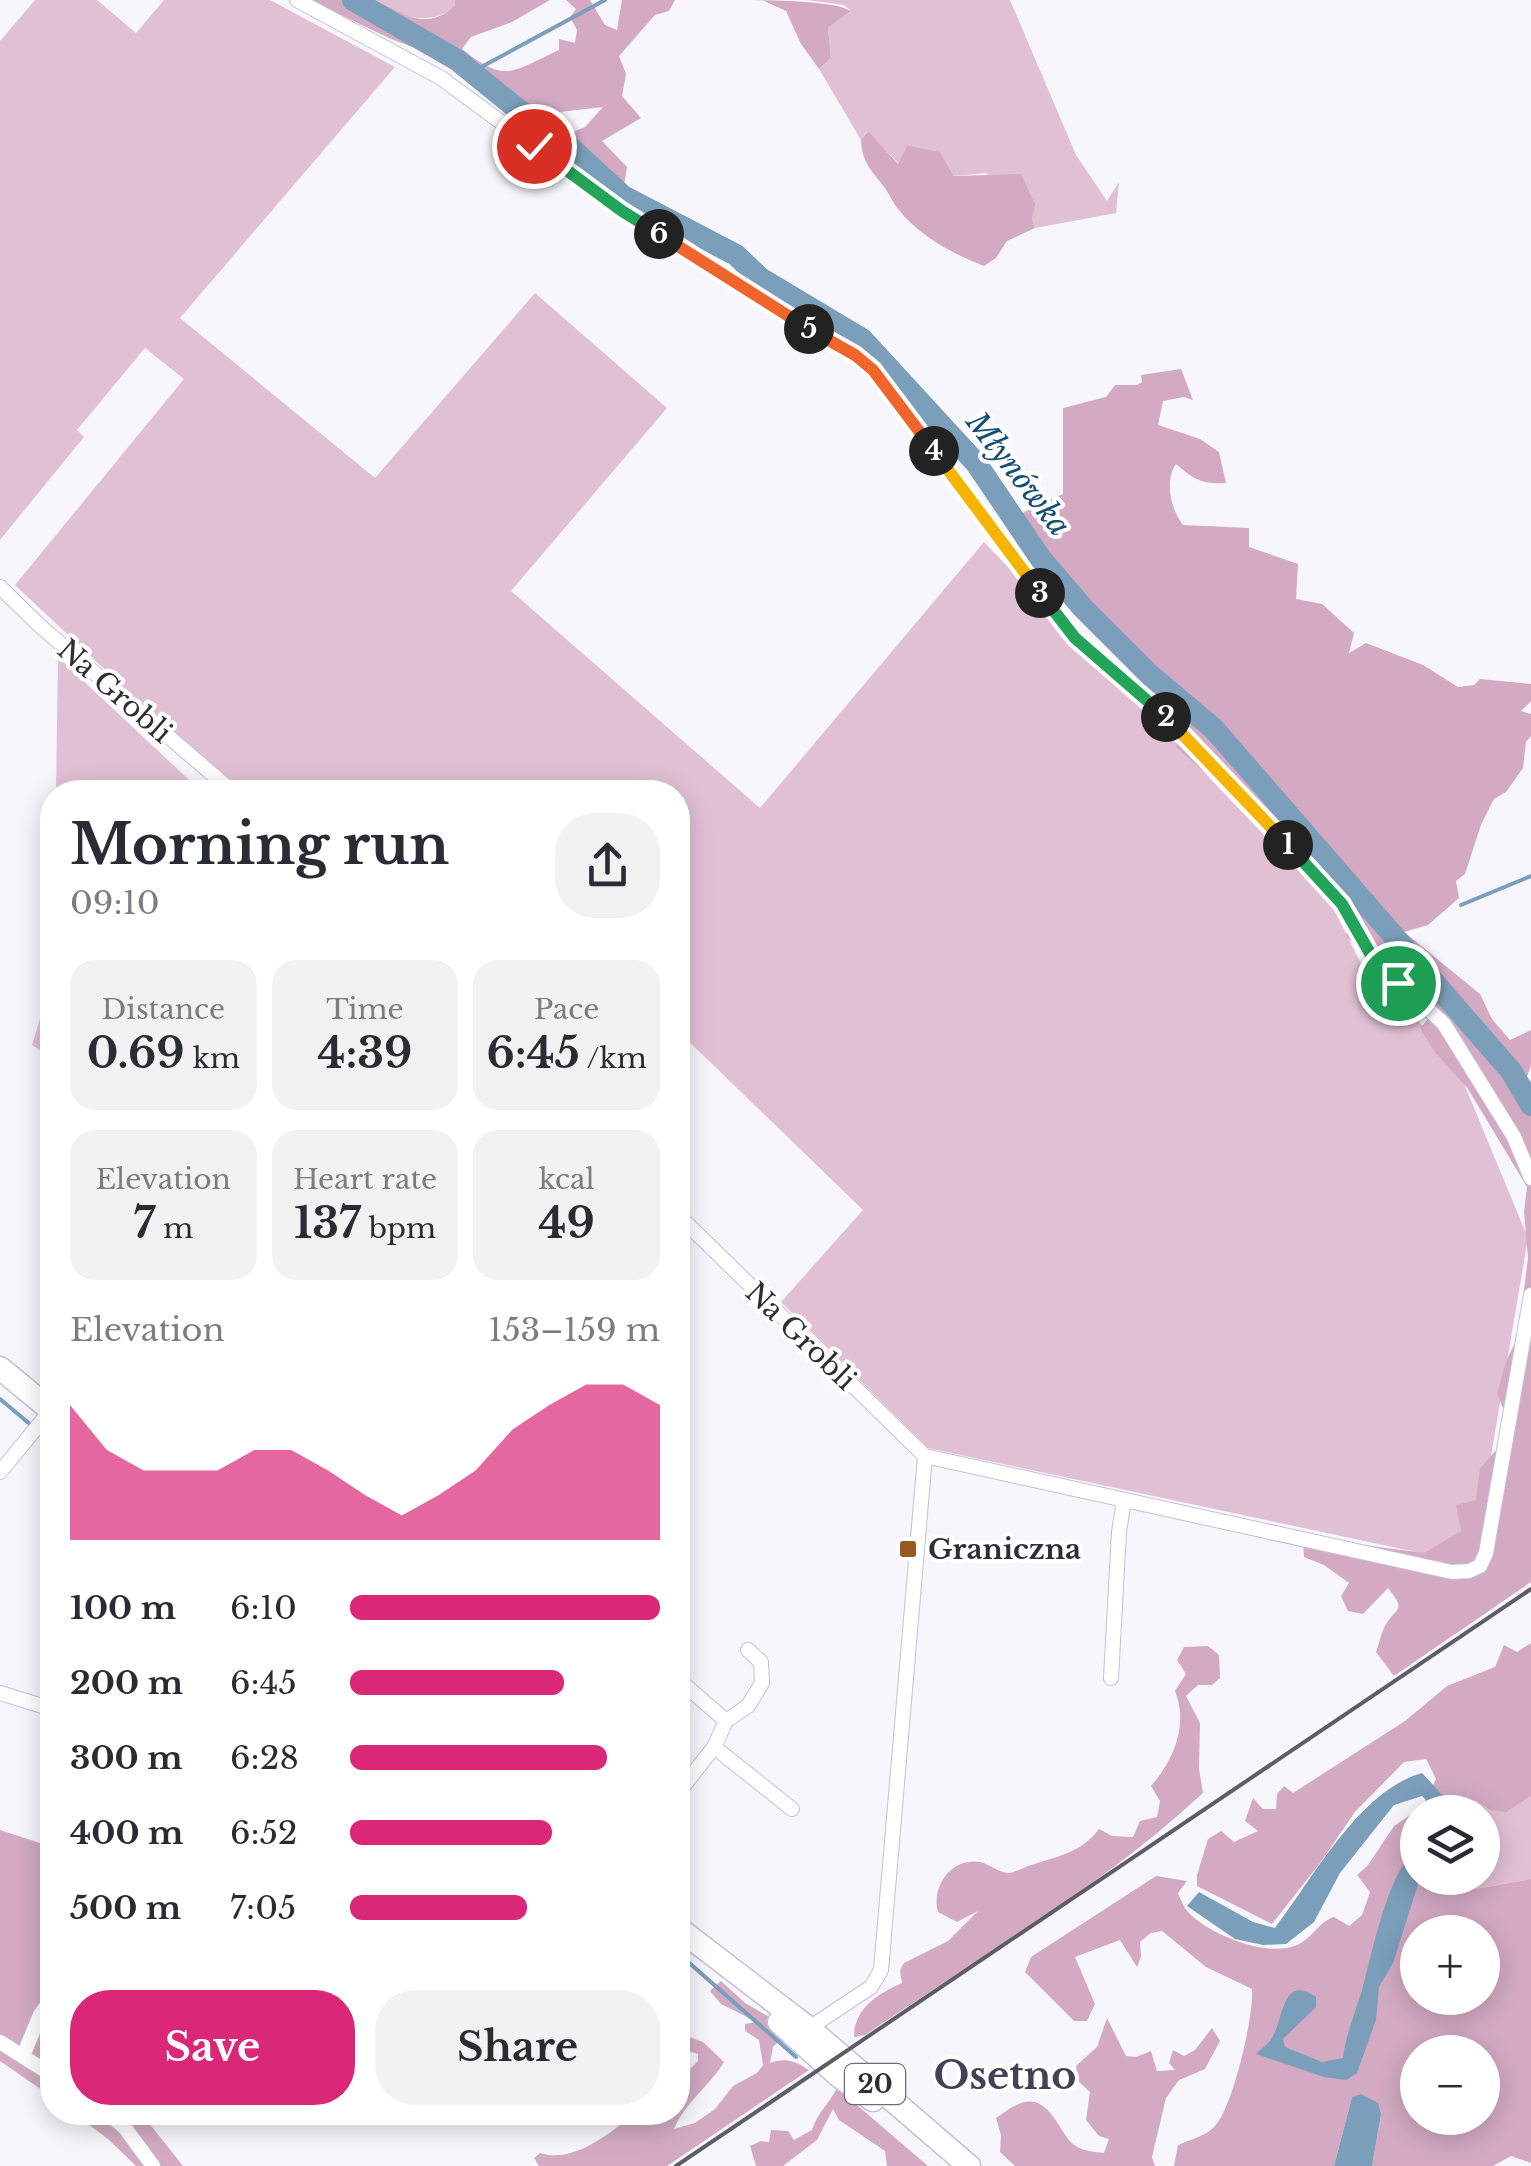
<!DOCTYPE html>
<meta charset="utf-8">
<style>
body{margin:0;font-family:"Libre Baskerville",serif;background:#f2f2f3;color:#2b2b33;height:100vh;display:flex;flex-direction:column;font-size:38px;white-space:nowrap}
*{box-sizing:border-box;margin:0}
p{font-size:32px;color:#7c7c81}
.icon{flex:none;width:55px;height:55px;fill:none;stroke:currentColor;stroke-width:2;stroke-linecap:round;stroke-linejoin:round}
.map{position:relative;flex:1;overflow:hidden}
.details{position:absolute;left:40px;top:780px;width:650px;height:1345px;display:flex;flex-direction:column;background:#fff;border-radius:40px;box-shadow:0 5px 25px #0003}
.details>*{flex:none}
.controls{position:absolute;left:1400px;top:1795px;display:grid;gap:20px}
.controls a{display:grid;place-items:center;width:100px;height:100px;border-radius:50%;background:#fff;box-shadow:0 5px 25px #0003;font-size:50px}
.pin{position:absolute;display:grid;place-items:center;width:85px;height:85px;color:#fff;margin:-42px;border:5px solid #fff;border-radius:50%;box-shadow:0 2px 10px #0007}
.km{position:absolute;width:50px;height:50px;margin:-25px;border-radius:50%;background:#222;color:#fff;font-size:28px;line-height:50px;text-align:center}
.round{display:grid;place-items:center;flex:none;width:105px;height:105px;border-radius:40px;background:#f2f2f3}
.head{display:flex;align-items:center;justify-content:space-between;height:170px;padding:0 30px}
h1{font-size:55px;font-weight:700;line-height:75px}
.stats{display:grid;grid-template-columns:repeat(3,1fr);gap:15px;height:170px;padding:10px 30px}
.stats div{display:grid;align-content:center;border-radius:25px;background:#f2f2f3;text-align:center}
.stats b{font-size:42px;font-weight:700}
.stats small{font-size:28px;font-weight:400}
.stats p{font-size:28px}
.chart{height:280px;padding:20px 30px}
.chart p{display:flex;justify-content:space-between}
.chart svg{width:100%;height:180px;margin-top:10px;fill:#db2777;opacity:.7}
.primary-button{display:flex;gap:20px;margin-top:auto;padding:20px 30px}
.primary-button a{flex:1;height:115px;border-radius:40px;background:#db2777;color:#fff;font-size:40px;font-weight:700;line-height:115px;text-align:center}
.primary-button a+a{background:#f2f2f3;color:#2b2b33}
ul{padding:0 30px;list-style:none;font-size:32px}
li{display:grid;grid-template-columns:160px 120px 1fr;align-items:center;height:75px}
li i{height:25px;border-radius:12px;background:#db2777}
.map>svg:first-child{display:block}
.green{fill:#e2c0d4}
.forest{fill:#d3aac2;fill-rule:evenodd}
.water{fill:#7b9eba}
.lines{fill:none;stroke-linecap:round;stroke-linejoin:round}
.stream{stroke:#7b9eba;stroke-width:4}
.river{stroke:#7b9eba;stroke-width:22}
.street-casing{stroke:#c4bfdb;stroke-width:16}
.primary-casing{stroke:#c4bfdb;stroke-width:25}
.street{stroke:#fff;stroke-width:14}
.primary{stroke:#fff;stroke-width:22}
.rail{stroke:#5e5d66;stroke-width:4}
.split-1-casing{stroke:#fff;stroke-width:20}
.split-2-casing{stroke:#fff;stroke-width:20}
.split-3-casing{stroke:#fff;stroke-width:20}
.split-4-casing{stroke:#fff;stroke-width:20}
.split-5-casing{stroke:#fff;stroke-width:20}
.split-6-casing{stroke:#fff;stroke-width:20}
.split-7-casing{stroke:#fff;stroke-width:20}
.split-1{stroke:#22a559;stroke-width:12}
.split-2{stroke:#f5b400;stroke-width:12}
.split-3{stroke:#22a559;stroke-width:12}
.split-4{stroke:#f5b400;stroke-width:12}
.split-5{stroke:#f0652b;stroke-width:12}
.split-6{stroke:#f0652b;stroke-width:12}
.split-7{stroke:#22a559;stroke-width:12}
.poi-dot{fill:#995923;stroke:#fff;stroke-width:4}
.labels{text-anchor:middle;stroke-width:8;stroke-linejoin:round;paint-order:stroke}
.shield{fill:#fff;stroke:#6d6c74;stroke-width:2.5}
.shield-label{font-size:25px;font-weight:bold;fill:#2f2d38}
.street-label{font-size:28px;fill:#2f2d38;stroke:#fff}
.poi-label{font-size:28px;font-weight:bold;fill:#2f2d38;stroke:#fff;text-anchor:start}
.water-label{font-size:30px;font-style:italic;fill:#154f76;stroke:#fff}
.district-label{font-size:38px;font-weight:bold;fill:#444057;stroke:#fff}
</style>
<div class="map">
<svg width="1531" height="2166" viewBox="0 0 1531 2166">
<rect width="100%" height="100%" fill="#f7f6fc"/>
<path class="green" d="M 35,0 L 97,0 L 136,33 L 164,0 L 270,0 L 395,67 L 180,318 L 375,478 L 535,293 L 667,408 L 511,591 L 760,808 L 984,542 L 1333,907 L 1361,964 L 1452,1055 L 1528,1238 L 1474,1556 L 1458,1561 L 928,1448 L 781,1302 L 863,1210 L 678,1031 L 678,792 L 235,792 L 15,585 L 184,379 L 145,348 L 77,430 L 84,437 L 0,540 L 0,41 Z
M 368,0 L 455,0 L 456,6 C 427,30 398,13 368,0 Z
M 807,0 L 1010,0 L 1076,155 L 1107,201 L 1119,182 L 1116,213 L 1035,228 L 1032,220 L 1034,204 L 986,173 L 954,176 L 940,152 L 899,164 L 867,131 L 861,140 L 819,69 L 831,58 L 828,28 L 850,10 L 844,5 Z
M 58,657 L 202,792 L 56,792 Z
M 52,979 L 52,1058 L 32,1045 Z
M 1531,1796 L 1531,1879 L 1446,1894 L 1450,1878 L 1482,1878 L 1482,1812 L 1465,1812 L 1475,1800 L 1490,1810 Z"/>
<path class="forest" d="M 310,0 C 328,0 349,0 367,0 C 401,6 420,36 455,6 L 455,0 L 550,0 L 512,22 L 471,37 L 462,49 C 506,84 511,72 559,50 L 559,39 L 575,43 L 577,30 L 570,17 L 576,9 L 566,0 L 590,0 L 605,25 L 617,30 L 622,0 L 675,0 L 669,11 L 655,15 L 619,56 L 626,74 L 622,96 L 641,118 L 602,141 L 627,167 L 623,192 L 580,159 L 549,141 L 585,127 L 603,107 L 559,112 L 508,112 L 444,59 L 391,39 Z
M 734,0 C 758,0 836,0 850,11 L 828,28 L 831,58 L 819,69 L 801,44 L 786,11 L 762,0 Z
M 868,131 L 898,164 L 907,146 L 940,152 L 954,176 L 1021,174 L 1035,204 L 1032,220 L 1035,228 L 1007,241 L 996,258 L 984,266 C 953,254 919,236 898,209 C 893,203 890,195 885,188 C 872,171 862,163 861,140 Z
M 1181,369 L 1193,400 L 1184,397 L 1163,401 L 1158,425 L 1200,439 L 1219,452 L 1226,483 C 1203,485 1193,479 1176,464 C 1164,481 1171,509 1183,525 L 1249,528 L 1249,547 L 1298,564 L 1296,599 L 1322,604 L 1354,633 L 1349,653 L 1366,643 L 1423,665 L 1458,687 L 1474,685 L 1480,679 L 1531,684 L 1531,701 L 1521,711 L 1531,714 L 1531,736 L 1526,742 L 1523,768 L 1506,792 L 1494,799 L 1481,825 L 1465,874 L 1456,881 L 1459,898 L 1428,925 L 1404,932 L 1480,994 L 1492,1019 L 1510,1040 L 1531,1030 L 1531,1065 L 1527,1077 L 1531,1082 L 1531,1582 L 1394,1676 L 1376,1652 C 1379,1645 1380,1636 1384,1628 C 1395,1606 1408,1613 1388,1588 L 1363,1614 L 1348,1611 L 1341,1596 L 1349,1583 L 1324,1565 L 1304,1557 L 1303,1540 L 1311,1538 L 1424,1553 L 1461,1531 L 1456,1505 L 1476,1500 L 1480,1468 L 1499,1447 L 1507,1419 L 1497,1393 L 1507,1359 L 1518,1337 L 1528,1258 L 1524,1212 L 1527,1187 L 1468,1089 L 1434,1051 L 1420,1028 L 1428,1019 L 1414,989 L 1373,964 L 1346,936 L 1350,914 L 1302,876 L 1281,853 L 1287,839 L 1233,786 L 1215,782 L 1176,747 L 1185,713 L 1118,655 L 1069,603 L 1005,521 L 1063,494 L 1063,408 L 1106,397 L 1115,385 L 1137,385 L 1142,382 L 1141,375 Z
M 1531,1643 L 1531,1796 L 1506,1812 L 1490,1810 L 1475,1800 L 1465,1812 L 1418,1812 L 1418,1878 L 1450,1878 L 1447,1894 L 1531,1879 L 1531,2163 L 1511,2156 L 1493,2166 L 1372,2166 L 1381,2115 L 1352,2097 L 1334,2166 L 1174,2166 L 1178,2145 C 1189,2140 1206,2136 1214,2127 C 1233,2108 1254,2016 1252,1989 L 1206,1967 L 1162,1931 L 1151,1933 L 1140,1942 L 1141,1957 L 1137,1967 L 1120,1940 L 1075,1957 L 1095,2004 L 1087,2021 L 1074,2021 L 1025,1972 L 1031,1957 L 1156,1876 L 1187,1881 L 1178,1893 C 1181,1900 1184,1908 1189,1913 C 1210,1935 1268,1958 1297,1945 C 1312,1939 1318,1922 1334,1917 L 1349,1926 L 1362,1915 L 1370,1892 L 1357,1875 L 1368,1865 L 1394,1826 L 1422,1807 L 1436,1779 L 1426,1759 L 1404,1762 L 1355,1812 L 1320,1863 L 1272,1924 L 1197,1886 L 1197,1875 L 1208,1839 L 1221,1831 L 1234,1842 L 1258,1831 L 1245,1821 L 1253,1798 L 1263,1809 L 1276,1809 L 1277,1794 L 1284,1786 L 1293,1793 L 1405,1721 L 1447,1686 L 1495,1667 L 1504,1645 L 1517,1652 ZM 1418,1932 L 1482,1932 L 1482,1998 L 1418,1998 ZM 1418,2052 L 1482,2052 L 1482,2118 L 1418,2118 Z
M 1208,1646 L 1219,1655 L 1220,1678 L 1212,1685 L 1198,1685 L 1186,1696 L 1200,1723 L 1199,1769 L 1203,1793 C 1102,1887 978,1958 865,2035 L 854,2037 C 854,2008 878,1994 902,1983 L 900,1970 L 904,1963 L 948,1941 L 978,1911 L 957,1922 L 938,1912 C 931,1887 951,1857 980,1862 C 989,1864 999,1873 1009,1873 C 1016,1872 1025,1867 1031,1865 C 1058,1856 1081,1853 1099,1829 L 1112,1836 L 1133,1837 L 1140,1821 L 1157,1817 L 1160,1801 L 1151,1786 C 1173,1761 1189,1725 1175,1691 L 1186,1674 L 1177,1660 L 1184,1647 Z
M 0,1830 L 52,1847 L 52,1985 L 41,2001 L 52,2006 L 52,2097 L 0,2061 Z
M 721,1981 L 745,2003 L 771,2018 L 797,2048 L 778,2042 L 773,2047 L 770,2063 C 785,2057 796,2061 809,2070 L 667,2166 L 539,2166 L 534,2158 L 540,2153 C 574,2164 610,2133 635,2113 L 678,2112 L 678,2081 L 698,2061 L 698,2054 L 678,2048 L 678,2033 L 703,2042 L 724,2062 C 709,2087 686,2101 674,2129 L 695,2123 L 715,2109 L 733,2086 L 757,2073 L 763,2065 L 759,2040 L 745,2031 L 745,2024 L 757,2022 L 721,2004 L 710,1991 Z
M 1107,2018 L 1126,2056 L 1136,2057 L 1151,2051 L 1157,2071 L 1175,2070 L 1169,2063 L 1173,2050 L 1184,2056 L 1195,2050 L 1212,2028 L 1220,2041 L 1205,2069 L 1179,2080 L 1166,2098 L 1152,2157 L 1155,2166 L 1015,2166 L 1000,2152 L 1001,2135 L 996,2118 C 1004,2113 1015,2104 1025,2102 C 1050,2097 1059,2132 1073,2144 C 1081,2151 1095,2152 1104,2153 L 1109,2139 L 1099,2136 L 1086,2120 L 1090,2092 L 1078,2081 L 1076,2066 L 1097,2047 Z
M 837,2088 L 928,2166 L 887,2166 L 885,2151 L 839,2120 L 833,2109 L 817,2140 L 783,2166 L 756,2166 L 750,2146 L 761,2141 L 769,2142 L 771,2130 L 788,2131 L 794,2140 L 812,2130 C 817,2113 829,2104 837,2088 Z
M 73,2113 L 141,2113 L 183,2166 L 136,2166 L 108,2139 Z"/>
<path class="water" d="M 1422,1773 L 1445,1798 L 1442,1812 L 1430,1812 L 1431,1805 L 1422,1796 L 1394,1805 L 1340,1873 L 1314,1922 L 1286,1944 L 1263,1945 L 1235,1939 L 1187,1906 L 1199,1892 L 1253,1922 L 1275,1928 C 1313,1878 1360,1790 1422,1773 Z
M 1417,1846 L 1418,1878 L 1420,1878 L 1393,1963 L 1379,1987 L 1376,2020 L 1357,2073 L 1346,2080 L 1324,2077 L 1256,2054 C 1262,2048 1269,2044 1273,2036 C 1284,2016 1283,1974 1316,1997 L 1316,2007 L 1283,2039 L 1285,2047 L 1322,2062 L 1343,2058 C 1346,2033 1355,2014 1362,1990 C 1374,1947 1386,1878 1417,1846 Z
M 1361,2094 L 1378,2103 L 1381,2115 L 1372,2166 L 1334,2166 L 1352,2097 Z"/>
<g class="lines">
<path class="stream" d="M 472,72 L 605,0
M 1461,905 L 1531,876
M 0,1399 L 31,1425
M 38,1431 L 52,1443
M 678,1953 L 796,2057"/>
<path class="river" d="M 353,0 L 457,60 L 516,108 L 561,139 L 623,196 L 736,255 L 760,278 L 862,339 L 976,463 L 1041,559 L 1083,608 L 1150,675 L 1214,729 L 1511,1071 L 1531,1105"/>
<defs>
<path id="street" d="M 297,0 L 441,78 L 622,211 L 700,258 L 796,323 L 855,355 L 873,370 L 1075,638 L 1187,736 L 1342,904 L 1371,955 L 1444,1024 L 1514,1137 L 1531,1178
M 0,587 L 40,626 L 233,792
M 678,1215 L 925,1456
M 925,1456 L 1452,1572 L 1469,1571 L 1480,1566 L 1486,1553 L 1531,1295
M 0,1472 L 51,1410
M 1111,1678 L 1119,1532 L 1124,1500
M 678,1679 L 726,1721
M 0,1693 L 52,1709
M 714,1747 L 792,1809
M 678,1793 L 714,1747 L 726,1721 L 748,1706 L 762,1683 L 761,1662 L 748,1650
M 806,2030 L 871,1987 L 881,1970 L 925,1456
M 0,2042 L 52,2075
M 23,2056 L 40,2015 L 52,1998
M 106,2112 L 125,2128 L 153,2166"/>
<path id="primary" d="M 0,1368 L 52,1411
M 678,1928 L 811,2030 L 969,2166
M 779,2022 L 840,2077 L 873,2100"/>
</defs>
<use href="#street" class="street-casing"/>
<use href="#primary" class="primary-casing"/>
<use href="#street" class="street"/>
<use href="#primary" class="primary"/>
<path class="rail" d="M 676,2166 L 1531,1589"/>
</g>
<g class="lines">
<defs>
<path id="split-1" d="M 1288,845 L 1342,904 L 1371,955 L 1398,983"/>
<path id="split-2" d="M 1166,717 L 1288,845"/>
<path id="split-3" d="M 1040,593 L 1075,638 L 1166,717"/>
<path id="split-4" d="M 934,451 L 1040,593"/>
<path id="split-5" d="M 809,329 L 855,355 L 873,370 L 934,451"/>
<path id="split-6" d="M 659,234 L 809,329"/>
<path id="split-7" d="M 534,146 L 622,211 L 659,234"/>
</defs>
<use href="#split-1" class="split-1-casing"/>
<use href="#split-2" class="split-2-casing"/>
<use href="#split-3" class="split-3-casing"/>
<use href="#split-4" class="split-4-casing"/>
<use href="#split-5" class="split-5-casing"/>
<use href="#split-6" class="split-6-casing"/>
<use href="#split-7" class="split-7-casing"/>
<use href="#split-1" class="split-1"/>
<use href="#split-2" class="split-2"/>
<use href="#split-3" class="split-3"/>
<use href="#split-4" class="split-4"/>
<use href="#split-5" class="split-5"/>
<use href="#split-6" class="split-6"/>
<use href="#split-7" class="split-7"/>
</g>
<rect class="poi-dot" x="898" y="1539" width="20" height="20" rx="5"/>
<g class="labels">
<rect class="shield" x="845" y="2064" width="60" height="40" rx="8"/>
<g class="shield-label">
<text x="875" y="2093">20</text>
</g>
<g class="street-label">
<text transform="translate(115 691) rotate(41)" y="10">Na Grobli</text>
<text transform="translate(801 1336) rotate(44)" y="10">Na Grobli</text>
</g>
<g class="poi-label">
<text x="928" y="1559">Graniczna</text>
</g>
<g class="water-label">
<text transform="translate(1018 474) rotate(52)" y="10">Młynówka</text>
</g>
<g class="district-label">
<text x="1005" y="2089">Osetno</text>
</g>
</g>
</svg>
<div class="controls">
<a><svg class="icon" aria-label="layers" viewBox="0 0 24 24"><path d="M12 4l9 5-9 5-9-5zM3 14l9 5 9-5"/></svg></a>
<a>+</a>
<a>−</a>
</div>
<div class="pin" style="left:1398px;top:983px;background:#1e9e55"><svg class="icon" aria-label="arrive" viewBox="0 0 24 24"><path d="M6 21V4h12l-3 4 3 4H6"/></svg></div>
<div class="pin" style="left:534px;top:146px;background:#d93025"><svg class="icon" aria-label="check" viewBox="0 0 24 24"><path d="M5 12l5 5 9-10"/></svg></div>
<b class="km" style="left:1288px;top:845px">1</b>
<b class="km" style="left:1166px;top:717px">2</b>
<b class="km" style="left:1040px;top:593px">3</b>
<b class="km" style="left:934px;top:451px">4</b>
<b class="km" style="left:809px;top:329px">5</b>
<b class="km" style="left:659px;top:234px">6</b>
<section class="details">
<div class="head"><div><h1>Morning run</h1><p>09:10</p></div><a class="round"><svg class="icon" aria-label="share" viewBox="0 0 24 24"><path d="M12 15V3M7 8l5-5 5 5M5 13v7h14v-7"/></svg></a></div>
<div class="stats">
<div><p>Distance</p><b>0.69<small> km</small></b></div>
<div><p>Time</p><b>4:39</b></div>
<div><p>Pace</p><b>6:45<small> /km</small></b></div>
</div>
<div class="stats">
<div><p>Elevation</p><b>7<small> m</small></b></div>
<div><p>Heart rate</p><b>137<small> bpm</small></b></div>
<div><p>kcal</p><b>49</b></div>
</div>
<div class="chart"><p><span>Elevation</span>153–159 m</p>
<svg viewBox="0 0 160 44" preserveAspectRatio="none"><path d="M0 44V11L10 22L20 27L30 27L40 27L50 22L60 22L70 27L80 33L90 38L100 33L110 27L120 17L130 11L140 6L150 6L160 11V44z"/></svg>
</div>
<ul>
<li><b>100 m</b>6:10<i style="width:100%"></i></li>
<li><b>200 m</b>6:45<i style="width:69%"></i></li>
<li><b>300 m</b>6:28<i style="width:83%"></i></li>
<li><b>400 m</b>6:52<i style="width:65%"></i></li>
<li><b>500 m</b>7:05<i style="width:57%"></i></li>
</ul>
<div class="primary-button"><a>Save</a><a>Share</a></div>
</section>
</div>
